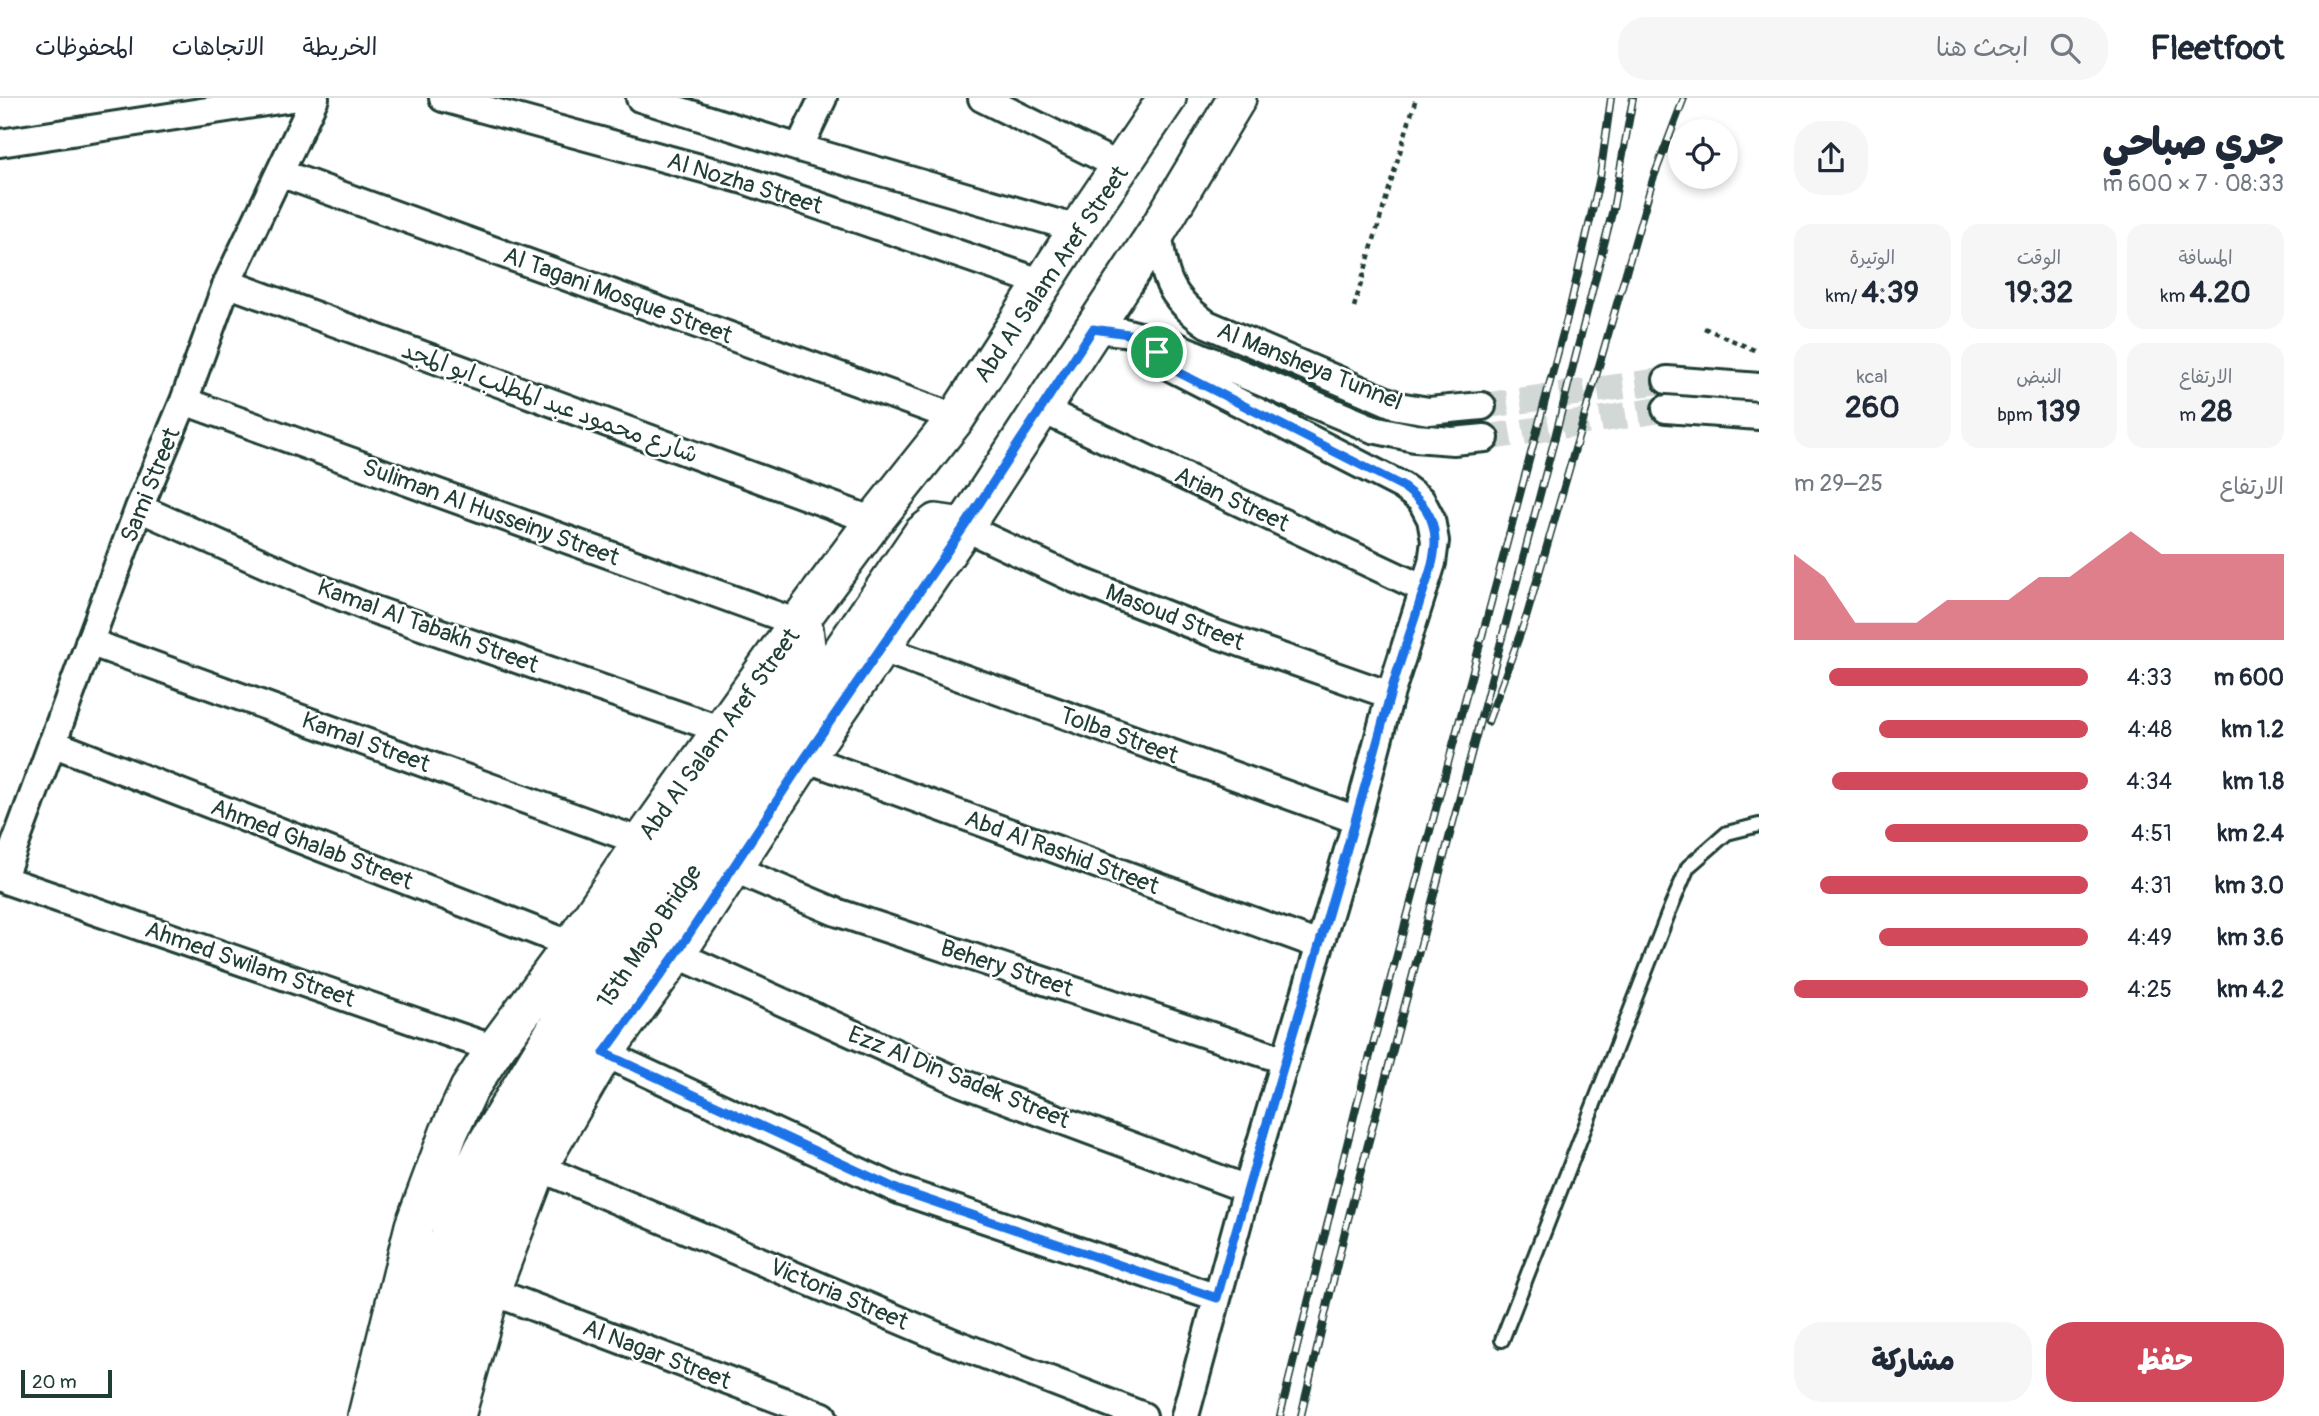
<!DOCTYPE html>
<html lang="ar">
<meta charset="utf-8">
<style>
body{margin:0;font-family:Pangolin,"Playpen Sans Arabic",sans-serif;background:#f6f6f7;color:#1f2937;direction:rtl;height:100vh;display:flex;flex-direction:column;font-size:26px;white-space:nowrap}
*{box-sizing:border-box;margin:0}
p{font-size:23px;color:#747a83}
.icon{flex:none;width:38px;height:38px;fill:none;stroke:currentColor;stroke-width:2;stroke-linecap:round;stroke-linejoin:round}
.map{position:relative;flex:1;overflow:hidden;direction:ltr}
.drawer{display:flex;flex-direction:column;background:#fff;width:560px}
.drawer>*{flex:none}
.buttons{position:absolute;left:1668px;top:21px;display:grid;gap:14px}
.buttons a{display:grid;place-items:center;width:70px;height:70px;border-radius:50%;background:#fff;box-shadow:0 4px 10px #0003;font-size:35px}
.scale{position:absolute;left:21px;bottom:18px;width:91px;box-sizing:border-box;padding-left:7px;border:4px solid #1f3d34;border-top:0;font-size:19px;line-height:24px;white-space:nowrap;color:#1f3d34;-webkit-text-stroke:5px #fff;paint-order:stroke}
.pin{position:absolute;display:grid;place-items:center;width:60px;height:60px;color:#fff;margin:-30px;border:4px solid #fff;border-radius:50%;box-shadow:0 2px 7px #0007}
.round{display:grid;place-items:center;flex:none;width:74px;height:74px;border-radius:28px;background:#f6f6f7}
.head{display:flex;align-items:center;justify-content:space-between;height:119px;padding:0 35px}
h1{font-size:38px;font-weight:800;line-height:52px}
.stats{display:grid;grid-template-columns:repeat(3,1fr);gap:10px;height:119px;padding:7px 35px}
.stats div{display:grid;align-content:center;border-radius:18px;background:#f6f6f7;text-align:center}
.stats b{font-size:30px;font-weight:800}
.stats small{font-size:19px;font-weight:400}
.stats p{font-size:19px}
.chart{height:196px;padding:14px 35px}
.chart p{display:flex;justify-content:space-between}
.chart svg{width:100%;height:126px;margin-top:7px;fill:#d1495b;opacity:.7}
.button{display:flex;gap:14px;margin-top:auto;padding:14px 35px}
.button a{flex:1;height:80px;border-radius:28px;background:#d1495b;color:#fff;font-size:28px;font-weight:800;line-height:80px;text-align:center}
.button a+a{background:#f6f6f7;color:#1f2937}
ul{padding:0 35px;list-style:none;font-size:23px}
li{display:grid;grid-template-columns:112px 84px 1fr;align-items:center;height:52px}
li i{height:18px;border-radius:9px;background:#d1495b}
header{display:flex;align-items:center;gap:42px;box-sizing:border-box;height:98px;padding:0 35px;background:#fff;border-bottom:2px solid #e0e1e3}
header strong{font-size:33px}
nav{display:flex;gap:38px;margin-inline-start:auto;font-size:24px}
.search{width:490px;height:63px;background:#f6f6f7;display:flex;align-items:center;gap:18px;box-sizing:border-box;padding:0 24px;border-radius:28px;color:#747a83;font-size:26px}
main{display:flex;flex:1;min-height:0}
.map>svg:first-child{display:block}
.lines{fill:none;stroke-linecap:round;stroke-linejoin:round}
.street-tunnel{stroke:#d2d8d6;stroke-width:26;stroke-dasharray:26 13;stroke-linecap:butt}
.lane-casing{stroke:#1f3d34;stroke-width:18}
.street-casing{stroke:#1f3d34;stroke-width:32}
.secondary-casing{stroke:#1f3d34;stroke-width:42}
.path{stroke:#1f3d34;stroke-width:4.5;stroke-dasharray:5 5;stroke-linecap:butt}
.lane{stroke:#fff;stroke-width:12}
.street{stroke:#fff;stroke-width:26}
.secondary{stroke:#fff;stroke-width:37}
.rail-casing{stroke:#1f3d34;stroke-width:8}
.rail{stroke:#fff;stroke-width:5;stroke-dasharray:16;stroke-linecap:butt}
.route-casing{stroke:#fff;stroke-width:14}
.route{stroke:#1a73e8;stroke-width:9}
.labels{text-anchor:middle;stroke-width:5;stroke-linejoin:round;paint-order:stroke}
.street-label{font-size:24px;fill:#1f3d34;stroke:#fff}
</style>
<header>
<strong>Fleetfoot</strong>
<div class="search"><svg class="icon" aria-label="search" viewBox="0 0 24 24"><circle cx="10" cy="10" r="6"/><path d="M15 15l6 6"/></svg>ابحث هنا</div>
<nav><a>الخريطة</a><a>الاتجاهات</a><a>المحفوظات</a></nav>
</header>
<main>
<section class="drawer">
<div class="head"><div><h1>جري صباحي</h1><p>08:33 · 7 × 600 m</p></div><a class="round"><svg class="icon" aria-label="share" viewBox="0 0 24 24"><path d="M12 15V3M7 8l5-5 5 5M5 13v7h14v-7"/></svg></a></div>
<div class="stats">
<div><p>المسافة</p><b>4.20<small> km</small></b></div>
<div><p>الوقت</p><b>19:32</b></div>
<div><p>الوتيرة</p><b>4:39<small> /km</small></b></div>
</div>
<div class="stats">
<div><p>الارتفاع</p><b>28<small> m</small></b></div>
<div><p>النبض</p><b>139<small> bpm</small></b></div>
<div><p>kcal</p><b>260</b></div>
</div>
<div class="chart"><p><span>الارتفاع</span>25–29 m</p>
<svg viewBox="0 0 160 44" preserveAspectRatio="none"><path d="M0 44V14L10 22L20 38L30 38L40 38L50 30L60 30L70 30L80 22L90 22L100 14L110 6L120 14L130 14L140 14L150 14L160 14V44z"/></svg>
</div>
<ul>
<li><b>600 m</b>4:33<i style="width:88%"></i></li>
<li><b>1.2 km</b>4:48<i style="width:71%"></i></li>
<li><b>1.8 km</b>4:34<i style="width:87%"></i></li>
<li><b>2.4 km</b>4:51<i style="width:69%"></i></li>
<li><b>3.0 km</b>4:31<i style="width:91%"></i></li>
<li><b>3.6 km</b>4:49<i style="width:71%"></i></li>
<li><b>4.2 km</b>4:25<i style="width:100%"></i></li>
</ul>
<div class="button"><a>حفظ</a><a>مشاركة</a></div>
</section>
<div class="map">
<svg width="1759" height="1318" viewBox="0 0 1759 1318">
<rect width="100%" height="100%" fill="#fff"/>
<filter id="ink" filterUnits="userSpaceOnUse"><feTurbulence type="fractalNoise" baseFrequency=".0143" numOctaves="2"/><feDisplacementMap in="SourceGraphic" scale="14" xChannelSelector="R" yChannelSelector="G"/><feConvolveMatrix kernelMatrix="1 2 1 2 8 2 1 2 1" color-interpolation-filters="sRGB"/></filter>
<g filter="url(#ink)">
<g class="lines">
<path class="street-tunnel" d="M 1482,308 L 1667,282
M 1485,340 L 1666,311"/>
<defs>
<path id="lane" d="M 1502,1242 L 1668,816 L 1688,769 L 1727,735 L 1759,727"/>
<path id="street" d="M 315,0 L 227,185 L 184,303 L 139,410 L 3,779 L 5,782 L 495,951
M 443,0 L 744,82 L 1043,185
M 640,0 L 799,50 L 1078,131
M 982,0 L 1121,69
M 0,45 L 292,0
M 799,50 L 823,0
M 280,75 L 956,320
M 1158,132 C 1164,178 1167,198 1207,226 L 1398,308 L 1429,313 L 1482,308
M 227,185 L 874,423
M 1093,231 L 1124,234 L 1171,246 L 1373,331 L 1415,340 L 1453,343 L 1485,340
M 1150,239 L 1157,254 L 1170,269 L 1402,388 L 1421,402 L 1431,421 L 1435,443 L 1432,465 L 1390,597 L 1357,722 L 1247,1091 L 1185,1318
M 1667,282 L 1759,289
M 184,303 L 798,525
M 1041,311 L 1424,491
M 1666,311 L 1759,318
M 139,410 L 317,489 L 372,511 L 722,632
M 964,429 L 1075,481 L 1210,534 L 1390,597
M 89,544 L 642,744
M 882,551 L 1357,722
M 52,645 L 572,847
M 805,660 L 1319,847
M 732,770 L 836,814 L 1284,962
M 676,856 L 962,985 L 1247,1091
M 604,955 L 899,1092 L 1217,1200
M 538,1069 L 954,1245 L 1143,1318
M 491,1193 L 823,1318"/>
<path id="secondary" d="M 367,1318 L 414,1128 L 449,1034 L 469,991 L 495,951 L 572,847 L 642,744 L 798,525 L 874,423 L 956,320 L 1078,131 L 1167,0
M 403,1318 L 448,1144 L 466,1088 L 484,1050 L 578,895 L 689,727 L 792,580 L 806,548 L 804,531 L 798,525
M 430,1318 C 456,1219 479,1119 526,1027 L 695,768 L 922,436 L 936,425 L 964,429
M 456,1318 L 491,1193 L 538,1069 L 604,955 L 676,856 L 805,660 L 964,429 L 1158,132 L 1237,0"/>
</defs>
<use href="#lane" class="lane-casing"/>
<use href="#street" class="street-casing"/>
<use href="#secondary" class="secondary-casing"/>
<path class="path" d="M 1354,209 L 1416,0
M 1704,230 L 1759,254"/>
<use href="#lane" class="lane"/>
<use href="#street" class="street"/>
<use href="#secondary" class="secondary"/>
<defs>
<path id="rail" d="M 1488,624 L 1527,517 L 1653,81 L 1684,0
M 1280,1318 L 1356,1010 L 1570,209 L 1600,79 L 1611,0
M 1301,1318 L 1345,1133 L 1553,347 L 1613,111 L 1633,0"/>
</defs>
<use href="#rail" class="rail-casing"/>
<use href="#rail" class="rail"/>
</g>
</g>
<g class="lines" filter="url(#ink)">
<defs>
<path id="route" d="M 1093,231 L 1150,239 L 1157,254 L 1170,270 L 1402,388 C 1422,403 1435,417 1435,444 C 1435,463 1427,483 1421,500 C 1411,534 1398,567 1389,601 C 1335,801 1272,1000 1217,1200 L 899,1092 L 604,955 L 676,856 L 805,660 L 964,429 Z"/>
</defs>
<use href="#route" class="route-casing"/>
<use href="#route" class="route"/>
</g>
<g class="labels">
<g class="street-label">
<text transform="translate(745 85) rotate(17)" y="8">Al Nozha Street</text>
<text transform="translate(1051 176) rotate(-56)" y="8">Abd Al Salam Aref Street</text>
<text transform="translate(618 197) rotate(20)" y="8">Al Tagani Mosque Street</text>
<text transform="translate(1310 268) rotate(22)" y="8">Al Mansheya Tunnel</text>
<text transform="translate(550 304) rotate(20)" y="8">شارع محمود عبد المطلب ابو المجد</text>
<text transform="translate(150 387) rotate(-68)" y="8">Sami Street</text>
<text transform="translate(1232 401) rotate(25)" y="8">Arian Street</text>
<text transform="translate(491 414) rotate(20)" y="8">Suliman Al Husseiny Street</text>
<text transform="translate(1175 519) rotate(21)" y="8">Masoud Street</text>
<text transform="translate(428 528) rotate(20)" y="8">Kamal Al Tabakh Street</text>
<text transform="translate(719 636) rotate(-54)" y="8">Abd Al Salam Aref Street</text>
<text transform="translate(1119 637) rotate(20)" y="8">Tolba Street</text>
<text transform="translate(366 644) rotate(20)" y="8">Kamal Street</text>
<text transform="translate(312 746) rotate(21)" y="8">Ahmed Ghalab Street</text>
<text transform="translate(1062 754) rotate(20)" y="8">Abd Al Rashid Street</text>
<text transform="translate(649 838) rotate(-56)" y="8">15th Mayo Bridge</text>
<text transform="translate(250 866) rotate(19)" y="8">Ahmed Swilam Street</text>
<text transform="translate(1007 870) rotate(18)" y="8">Behery Street</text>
<text transform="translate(959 979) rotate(22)" y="8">Ezz Al Din Sadek Street</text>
<text transform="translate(839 1196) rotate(23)" y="8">Victoria Street</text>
<text transform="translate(657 1256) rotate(21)" y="8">Al Nagar Street</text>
</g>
</g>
</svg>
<div class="buttons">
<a><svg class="icon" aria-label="locate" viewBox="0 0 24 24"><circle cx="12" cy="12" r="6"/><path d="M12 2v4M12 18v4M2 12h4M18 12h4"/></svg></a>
</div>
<div class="scale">20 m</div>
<div class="pin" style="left:1157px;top:254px;background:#1e9e55"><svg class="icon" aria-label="arrive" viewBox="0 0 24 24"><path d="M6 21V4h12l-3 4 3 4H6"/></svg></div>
</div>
</main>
